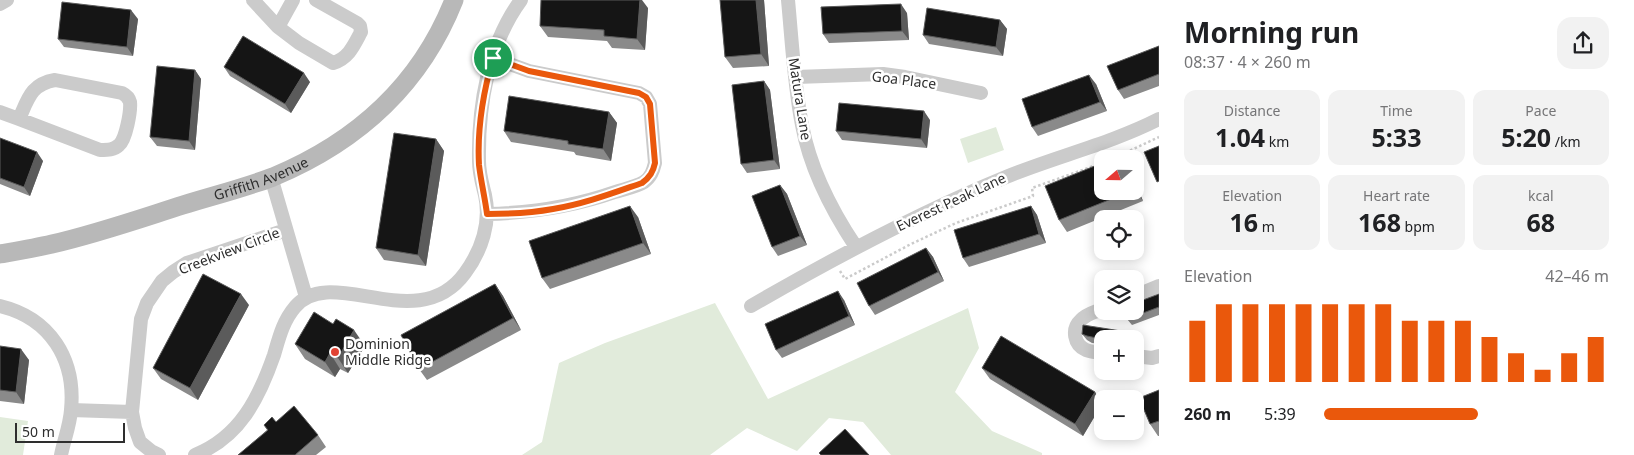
<!DOCTYPE html>
<meta charset="utf-8">
<style>
body{margin:0;font-family:"Noto Sans",sans-serif;background:#f2f2f2;color:#202124;height:100vh;display:flex;flex-direction:column;font-size:19px;white-space:nowrap}
*{box-sizing:border-box;margin:0}
p{font-size:16px;color:#757577}
.icon{flex:none;width:28px;height:28px;fill:none;stroke:currentColor;stroke-width:2;stroke-linecap:round;stroke-linejoin:round}
.map{position:relative;flex:1;overflow:hidden}
.sheet{display:flex;flex-direction:column;background:#fff;width:475px}
.sheet>*{flex:none}
.needle{width:32px;rotate:250deg}
.controls{position:absolute;left:1094px;top:150px;display:grid;gap:10px}
.controls a{display:grid;place-items:center;width:50px;height:50px;border-radius:10px;background:#fff;box-shadow:0 2px 12px #0003;font-size:25px}
.scale{position:absolute;left:15px;bottom:12px;width:110px;box-sizing:border-box;padding-left:5px;border:2px solid #2e2e2e;border-top:0;font-size:14px;line-height:18px;white-space:nowrap;color:#2e2e2e;-webkit-text-stroke:4px #fff;paint-order:stroke}
.pin{position:absolute;display:grid;place-items:center;width:42px;height:42px;color:#fff;margin:-21px;border:2px solid #fff;border-radius:50%;box-shadow:0 1px 5px #0007}
.round{display:grid;place-items:center;flex:none;width:52px;height:52px;border-radius:15px;background:#f2f2f2}
.headline{display:flex;align-items:center;justify-content:space-between;height:85px;padding:0 25px}
h1{font-size:28px;font-weight:700;line-height:38px}
.stats{display:grid;grid-template-columns:repeat(3,1fr);gap:8px;height:85px;padding:5px 25px}
.stats div{display:grid;align-content:center;border-radius:12px;background:#f2f2f2;text-align:center}
.stats b{font-size:25px;font-weight:700}
.stats small{font-size:14px;font-weight:400}
.stats p{font-size:14px}
.chart{height:140px;padding:10px 25px}
.chart p{display:flex;justify-content:space-between}
.chart svg{width:100%;height:90px;margin-top:5px;stroke:#ea580c;stroke-width:6}
ul{padding:0 25px;list-style:none;font-size:16px}
li{display:grid;grid-template-columns:80px 60px 1fr;align-items:center;height:38px}
li i{height:12px;border-radius:6px;background:#ea580c}
main{display:flex;flex:1;min-height:0}
.map>svg:first-child{display:block}
.green{fill:#e1ebdb}
.lines{fill:none;stroke-linecap:round;stroke-linejoin:round}
.path{stroke:#cbcbcb;stroke-width:2.5;stroke-dasharray:2.5 2.5;stroke-linecap:butt}
.street{stroke:#cbcbcb;stroke-width:14}
.secondary{stroke:#b8b8b8;stroke-width:19}
.wall{fill:#8a8a8a}
.shaded-wall{fill:#5b5b5b}
.building{fill:#151515;stroke:#5b5b5b}
.route-casing{stroke:#fff;stroke-width:10}
.route{stroke:#ea580c;stroke-width:6}
.poi-dot{fill:#e14333;stroke:#fff;stroke-width:2}
.labels{text-anchor:middle;stroke-width:5;stroke-linejoin:round;paint-order:stroke}
.street-label{font-size:14px;fill:#2e2e2e;stroke:#fff}
.poi-label{font-size:14px;fill:#2e2e2e;stroke:#fff;text-anchor:start}
</style>
<main>
<div class="map">
<svg width="1159" height="455" viewBox="0 0 1159 455">
<rect width="100%" height="100%" fill="#fff"/>
<path class="green" d="M 996,127 L 1004,150 L 968,163 L 960,139 Z
M 715,303 L 768,399 L 968,308 L 979,348 L 955,392 L 992,431 L 1042,453 L 1042,455 L 891,455 L 863,422 L 829,418 L 797,451 L 747,428 L 710,455 L 522,455 L 542,442 L 559,363 L 605,343 Z
M 0,417 L 28,421 L 23,455 L 0,455 Z"/>
<g class="lines">
<path class="path" d="M 1112,159 L 1159,137
M 840,271 L 845,279 L 911,244 L 956,223 L 1033,196 L 1032,188 L 1102,163"/>
<path class="street" d="M 253,0 L 278,27
M 293,0 L 278,27 L 299,43 L 333,63 C 349,58 354,45 361,32 L 360,26 L 357,23 L 316,0
M 788,0 C 792,42 794,84 802,125 C 810,168 832,211 856,247
M 0,4 L 7,0
M 796,77 L 883,74 L 905,77 L 981,93
M 55,80 L 122,93 C 126,95 129,98 130,102 C 131,111 126,139 119,145 C 114,150 108,150 100,150 L 19,119 C 28,99 31,84 55,80 Z
M 0,112 L 19,119
M 271,177 L 306,297
M 487,214 C 532,213 572,207 615,192 C 624,189 636,187 644,182 C 651,177 653,171 655,163 L 650,104 L 646,97 L 639,93 L 529,71 L 493,58
M 1135,296 L 1159,286
M 0,306 C 50,318 76,359 71,410 C 70,425 64,440 61,455
M 751,306 C 834,258 918,213 1006,177 C 1057,156 1110,144 1159,119
M 1102,309 C 1095,312 1086,314 1081,320 C 1071,329 1074,345 1086,350 C 1091,352 1097,352 1102,353
M 1135,356 L 1152,358 L 1159,356
M 71,410 L 132,412
M 159,455 L 151,451 L 140,442 L 135,428 L 132,412 L 141,319 L 147,303 L 162,281 L 173,272 L 187,263 L 286,230
M 195,455 C 240,437 259,398 274,355 C 279,338 283,321 295,307 C 331,263 418,338 465,273 C 482,250 491,222 485,195 C 482,183 479,173 479,161 C 478,106 488,45 521,0"/>
<path class="secondary" id="s1" d="M 0,254 C 17,251 35,248 52,244 C 96,234 139,219 183,205 C 212,196 244,188 273,177 C 357,142 420,86 454,0"/>
</g>
<path class="wall" d="M 720,0 L 764,0 L 769,66 L 733,68 L 725,57 Z
M 648,8 L 645,50 L 612,48 L 607,41 L 548,37 L 540,26 Z
M 907,13 L 909,40 L 829,43 L 823,34 Z
M 138,19 L 133,56 L 64,47 L 58,39 Z
M 1000,20 L 1007,29 L 1003,56 L 929,44 L 923,35 Z
M 1159,46 L 1159,86 L 1124,99 L 1118,90 Z
M 224,67 L 310,82 L 291,113 L 230,76 Z
M 195,70 L 201,79 L 195,150 L 157,146 L 150,137 Z
M 764,81 L 770,90 L 780,169 L 747,173 L 741,164 Z
M 1096,84 L 1107,111 L 1038,136 L 1032,127 Z
M 609,112 L 617,123 L 611,161 L 576,155 L 574,152 L 511,142 L 504,131 Z
M 930,120 L 927,148 L 842,140 L 836,131 Z
M 0,138 L 43,161 L 30,196 L 0,184 Z
M 436,139 L 444,151 L 426,266 L 384,260 L 376,248 Z
M 1135,182 L 1143,201 L 1067,232 L 1059,220 L 1102,191 L 1135,191 Z
M 780,185 L 787,194 L 807,245 L 778,256 L 772,247 Z
M 1031,206 L 1037,215 L 1046,243 L 969,267 L 963,258 Z
M 638,217 L 651,254 L 550,289 L 542,278 Z
M 926,248 L 933,257 L 944,281 L 875,315 L 869,306 Z
M 495,284 L 503,296 L 521,330 L 427,380 L 419,369 Z
M 1159,294 L 1159,315 L 1132,325 L 1127,319 Z
M 844,300 L 855,325 L 782,358 L 776,350 Z
M 249,305 L 198,400 L 161,379 L 153,368 Z
M 1082,334 L 1125,337 L 1102,339 L 1102,344 L 1092,343 L 1087,340 Z
M 295,344 L 365,346 L 348,373 L 340,369 L 335,377 L 305,359 Z
M 0,346 L 29,360 L 24,404 L 0,401 Z
M 982,368 L 1095,392 L 1102,404 L 1083,436 L 990,379 Z
M 1159,390 L 1159,436 L 1158,436 L 1150,424 Z
M 276,422 L 318,435 L 326,447 L 316,455 L 238,455 L 267,430 L 264,425 Z"/>
<path class="shaded-wall" d="M 640,0 L 642,0 L 648,8 L 645,50 L 637,39 Z
M 756,0 L 764,0 L 769,66 L 761,54 Z
M 901,4 L 907,13 L 909,40 L 902,31 Z
M 131,10 L 138,19 L 133,56 L 127,47 Z
M 1000,20 L 1007,29 L 1003,56 L 996,47 Z
M 195,70 L 201,79 L 195,150 L 189,141 Z
M 304,73 L 310,82 L 291,113 L 285,104 Z
M 1089,75 L 1096,84 L 1107,111 L 1100,102 Z
M 764,81 L 770,90 L 780,169 L 774,160 Z
M 924,111 L 930,120 L 927,148 L 921,139 Z
M 609,112 L 617,123 L 611,161 L 603,149 Z
M 436,139 L 444,151 L 426,266 L 418,255 Z
M 37,152 L 43,161 L 30,196 L 24,187 Z
M 1135,182 L 1143,201 L 1135,190 Z
M 780,185 L 787,194 L 807,245 L 800,236 Z
M 630,206 L 638,217 L 651,254 L 643,243 Z
M 1031,206 L 1037,215 L 1046,243 L 1039,234 Z
M 926,248 L 933,257 L 944,281 L 938,272 Z
M 495,284 L 503,296 L 521,330 L 513,318 Z
M 838,291 L 844,300 L 855,325 L 849,316 Z
M 241,294 L 249,305 L 198,400 L 190,388 Z
M 354,330 L 365,346 L 348,373 L 338,358 Z
M 1121,331 L 1125,337 L 1125,339 L 1120,339 Z
M 21,349 L 29,360 L 24,404 L 16,392 Z
M 330,353 L 340,369 L 335,377 L 325,362 Z
M 1095,392 L 1102,404 L 1083,436 L 1075,424 Z"/>
<path class="building" d="M 541,0 L 640,0 L 637,39 L 604,36 L 604,30 L 540,26 Z
M 720,0 L 756,0 L 761,54 L 725,57 Z
M 62,2 L 131,10 L 127,47 L 58,39 Z
M 901,4 L 902,31 L 823,34 L 821,7 Z
M 927,8 L 1000,20 L 996,47 L 923,35 Z
M 243,36 L 304,73 L 285,104 L 224,67 Z
M 1159,46 L 1159,74 L 1118,90 L 1107,66 Z
M 157,66 L 195,70 L 189,141 L 150,137 Z
M 1089,75 L 1100,102 L 1032,127 L 1022,99 Z
M 764,81 L 774,160 L 741,164 L 732,85 Z
M 509,96 L 609,112 L 603,149 L 568,144 L 568,141 L 504,131 Z
M 839,103 L 924,111 L 921,139 L 836,131 Z
M 394,133 L 436,139 L 418,255 L 376,248 Z
M 0,138 L 37,152 L 24,187 L 0,178 Z
M 1159,146 L 1159,181 L 1157,182 L 1144,152 Z
M 1121,156 L 1122,159 L 1114,159 Z
M 1102,163 L 1102,191 L 1131,191 L 1059,220 L 1045,186 Z
M 780,185 L 800,236 L 772,247 L 752,196 Z
M 630,206 L 643,243 L 542,278 L 529,241 Z
M 1031,206 L 1039,234 L 963,258 L 954,230 Z
M 926,248 L 938,272 L 869,306 L 857,283 Z
M 203,274 L 241,294 L 190,388 L 153,368 Z
M 495,284 L 513,318 L 419,369 L 401,335 Z
M 838,291 L 849,316 L 776,350 L 765,324 Z
M 1159,294 L 1159,307 L 1127,319 L 1124,311 L 1135,311 L 1135,303 Z
M 314,312 L 333,324 L 336,319 L 354,330 L 338,358 L 330,353 L 325,362 L 295,344 Z
M 1083,325 L 1121,331 L 1120,339 L 1102,339 L 1087,336 L 1082,334 Z
M 1001,336 L 1095,392 L 1075,424 L 982,368 Z
M 0,346 L 21,349 L 16,392 L 0,390 Z
M 1159,390 L 1159,421 L 1150,424 L 1139,398 Z
M 294,406 L 318,435 L 295,455 L 238,455 L 268,430 L 264,425 L 272,417 L 276,422 Z
M 845,429 L 869,455 L 821,455 L 819,453 Z"/>
<g class="lines">
<defs>
<path id="route" d="M 493,58 L 529,71 L 639,93 L 646,97 L 650,104 L 655,163 C 653,172 650,177 642,183 C 613,193 584,204 553,209 C 531,213 509,214 487,214 C 485,198 481,182 479,165 C 477,129 483,93 493,58 Z"/>
</defs>
<use href="#route" class="route-casing"/>
<use href="#route" class="route"/>
</g>
<circle class="poi-dot" cx="335" cy="352" r="5"/>
<g class="labels">
<g class="street-label">
<text transform="translate(904 80) rotate(7)" y="5">Goa Place</text>
<text transform="translate(800 99) rotate(81)" y="5">Matura Lane</text>
<text dy="5" stroke="none"><textPath href="#s1" startOffset="272">Griffith Avenue</textPath></text>
<text transform="translate(951 202) rotate(-25)" y="5">Everest Peak Lane</text>
<text transform="translate(229 251) rotate(-21)" y="5">Creekview Circle</text>
</g>
<g class="poi-label">
<text x="345" y="349">Dominion<tspan x="345" dy="16">Middle Ridge</tspan></text>
</g>
</g>
</svg>
<div class="controls">
<a><svg class="needle" viewBox="-14 -14 28 28"><path d="M0-13l5 13h-10z" fill="#e53935"/><path d="M0 13l5-13h-10z" fill="#757577"/></svg></a>
<a><svg class="icon" aria-label="locate" viewBox="0 0 24 24"><circle cx="12" cy="12" r="6"/><path d="M12 2v4M12 18v4M2 12h4M18 12h4"/></svg></a>
<a><svg class="icon" aria-label="layers" viewBox="0 0 24 24"><path d="M12 4l9 5-9 5-9-5zM3 14l9 5 9-5"/></svg></a>
<a>+</a>
<a>−</a>
</div>
<div class="scale">50 m</div>
<div class="pin" style="left:493px;top:58px;background:#1e9e55"><svg class="icon" aria-label="arrive" viewBox="0 0 24 24"><path d="M6 21V4h12l-3 4 3 4H6"/></svg></div>
</div>
<section class="sheet">
<div class="headline"><div><h1>Morning run</h1><p>08:37 · 4 × 260 m</p></div><a class="round"><svg class="icon" aria-label="share" viewBox="0 0 24 24"><path d="M12 15V3M7 8l5-5 5 5M5 13v7h14v-7"/></svg></a></div>
<div class="stats">
<div><p>Distance</p><b>1.04<small> km</small></b></div>
<div><p>Time</p><b>5:33</b></div>
<div><p>Pace</p><b>5:20<small> /km</small></b></div>
</div>
<div class="stats">
<div><p>Elevation</p><b>16<small> m</small></b></div>
<div><p>Heart rate</p><b>168<small> bpm</small></b></div>
<div><p>kcal</p><b>68</b></div>
</div>
<div class="chart"><p><span>Elevation</span>42–46 m</p>
<svg viewBox="0 0 160 44" preserveAspectRatio="none"><path d="M5 44V14M15 44V6M25 44V6M35 44V6M45 44V6M55 44V6M65 44V6M75 44V6M85 44V14M95 44V14M105 44V14M115 44V22M125 44V30M135 44V38M145 44V30M155 44V22"/></svg>
</div>
<ul>
<li><b>260 m</b>5:39<i style="width:54%"></i></li>
</ul>
</section>
</main>
